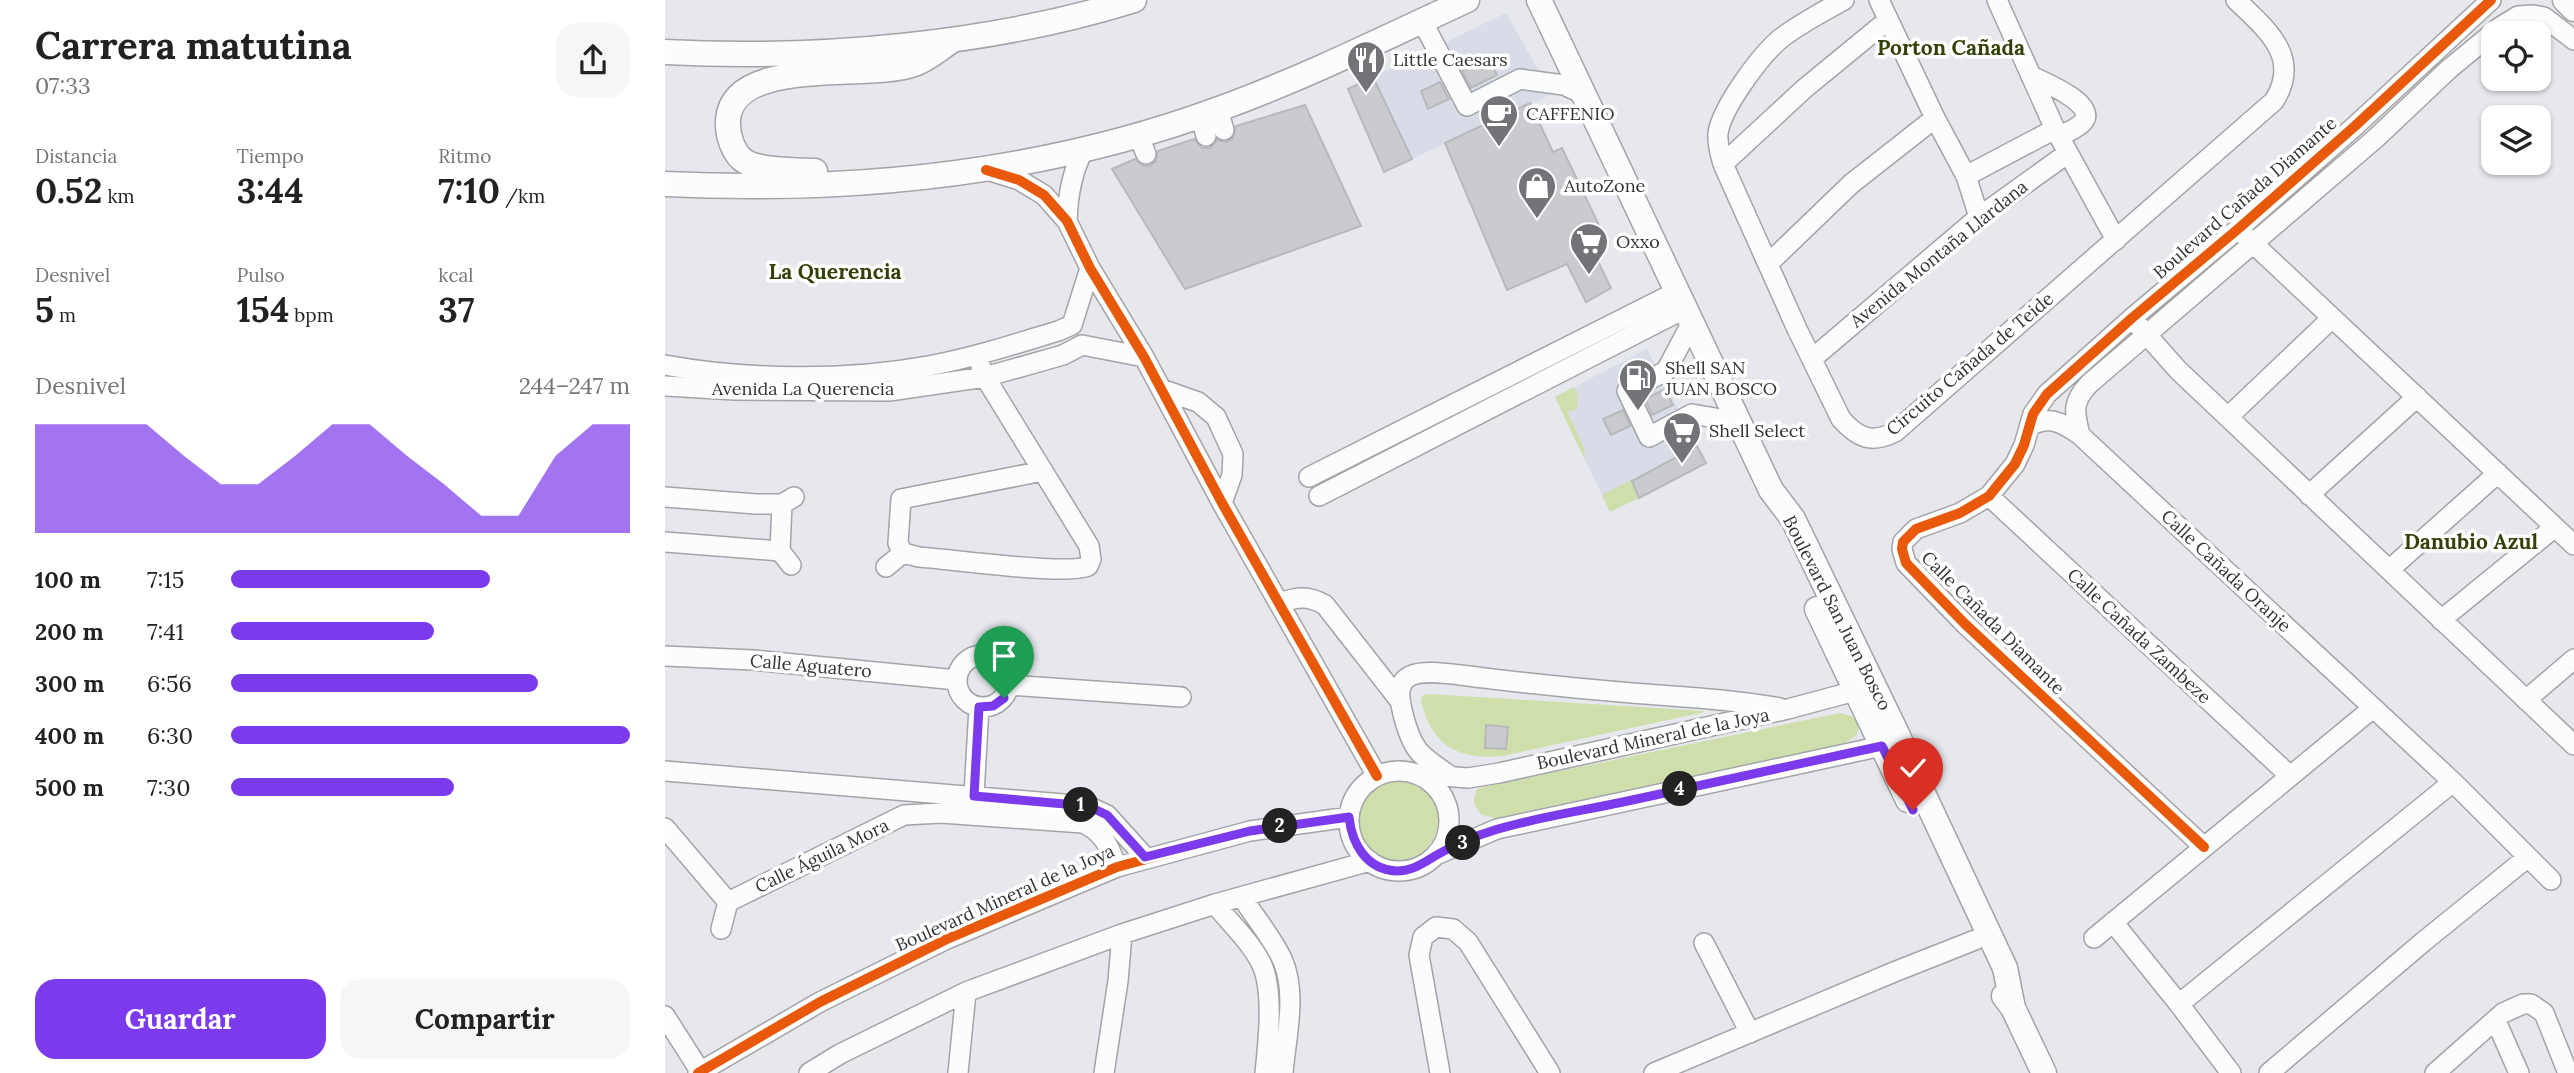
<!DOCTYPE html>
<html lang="es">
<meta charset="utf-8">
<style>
body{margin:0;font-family:Lora,serif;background:#f6f6f6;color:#222;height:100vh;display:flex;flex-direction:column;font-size:26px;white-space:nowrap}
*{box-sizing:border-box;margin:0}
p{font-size:23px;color:#767676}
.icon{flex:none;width:38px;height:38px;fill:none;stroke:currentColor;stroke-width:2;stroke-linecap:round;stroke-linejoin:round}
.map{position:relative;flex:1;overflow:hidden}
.sheet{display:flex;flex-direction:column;background:#fff;width:665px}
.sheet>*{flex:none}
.controls{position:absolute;left:1816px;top:21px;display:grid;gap:14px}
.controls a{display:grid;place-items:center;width:70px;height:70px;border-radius:14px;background:#fff;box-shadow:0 2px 5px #0004;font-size:35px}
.pin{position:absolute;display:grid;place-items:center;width:60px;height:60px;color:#fff;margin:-72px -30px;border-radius:50% 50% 50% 0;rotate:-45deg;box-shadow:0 0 7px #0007}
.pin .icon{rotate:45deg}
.km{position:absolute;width:35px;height:35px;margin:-18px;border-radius:50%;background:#222;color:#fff;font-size:19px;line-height:35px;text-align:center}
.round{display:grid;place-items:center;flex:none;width:74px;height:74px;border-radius:21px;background:#f6f6f6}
.overview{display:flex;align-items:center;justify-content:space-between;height:119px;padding:0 35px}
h1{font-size:38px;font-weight:700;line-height:52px}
.figures{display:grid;grid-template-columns:repeat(3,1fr);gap:10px;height:119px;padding:7px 35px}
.figures div{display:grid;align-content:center}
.figures b{font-size:35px;font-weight:700}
.figures small{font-size:19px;font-weight:400}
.figures p{font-size:19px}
.chart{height:196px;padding:14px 35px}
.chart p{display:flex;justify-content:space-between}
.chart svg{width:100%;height:126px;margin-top:7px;fill:#7c3aed;opacity:.7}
.primary-button{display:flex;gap:14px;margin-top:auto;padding:14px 35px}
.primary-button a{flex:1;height:80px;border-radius:21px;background:#7c3aed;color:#fff;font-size:28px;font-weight:700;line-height:80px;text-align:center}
.primary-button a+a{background:#f6f6f6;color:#222}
ul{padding:0 35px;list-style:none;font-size:23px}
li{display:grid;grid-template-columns:112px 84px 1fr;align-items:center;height:52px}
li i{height:18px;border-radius:9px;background:#7c3aed}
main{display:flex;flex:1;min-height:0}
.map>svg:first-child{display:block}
.built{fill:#d9dce7}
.green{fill:#cfdfac}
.building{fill:#cacbcf;stroke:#b8b9bc;stroke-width:2}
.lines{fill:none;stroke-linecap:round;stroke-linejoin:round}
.minor-casing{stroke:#a3a4a8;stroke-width:22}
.major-casing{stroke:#a3a4a8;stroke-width:27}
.minor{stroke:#fbfcfc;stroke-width:19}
.major{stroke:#fbfcfc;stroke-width:24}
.cycleway-casing{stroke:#fff;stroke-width:15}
.cycleway{stroke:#e8590c;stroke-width:10}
.route-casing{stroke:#fff;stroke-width:14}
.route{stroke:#7c3aed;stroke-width:9}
.labels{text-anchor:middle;stroke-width:7;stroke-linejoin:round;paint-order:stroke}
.poi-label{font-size:18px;fill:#343539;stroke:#fff;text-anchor:start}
.street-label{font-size:18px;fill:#343539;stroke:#fff}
.quarter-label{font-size:21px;font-weight:bold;fill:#334006;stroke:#fff}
</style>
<main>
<section class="sheet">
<div class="overview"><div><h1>Carrera matutina</h1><p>07:33</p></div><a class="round"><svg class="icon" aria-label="share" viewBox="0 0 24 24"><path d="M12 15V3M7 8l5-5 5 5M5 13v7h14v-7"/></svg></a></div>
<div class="figures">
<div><p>Distancia</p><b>0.52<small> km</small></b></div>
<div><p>Tiempo</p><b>3:44</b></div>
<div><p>Ritmo</p><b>7:10<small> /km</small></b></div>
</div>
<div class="figures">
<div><p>Desnivel</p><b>5<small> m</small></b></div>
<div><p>Pulso</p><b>154<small> bpm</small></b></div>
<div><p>kcal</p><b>37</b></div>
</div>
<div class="chart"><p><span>Desnivel</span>244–247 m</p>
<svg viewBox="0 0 160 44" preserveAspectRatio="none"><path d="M0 44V6L10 6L20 6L30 6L40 17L50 27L60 27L70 17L80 6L90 6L100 17L110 27L120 38L130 38L140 17L150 6L160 6V44z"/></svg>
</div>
<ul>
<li><b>100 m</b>7:15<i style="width:65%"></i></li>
<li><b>200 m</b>7:41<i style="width:51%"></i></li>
<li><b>300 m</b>6:56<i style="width:77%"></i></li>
<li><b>400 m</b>6:30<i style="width:100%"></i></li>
<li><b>500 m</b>7:30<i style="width:56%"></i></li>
</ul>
<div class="primary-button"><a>Guardar</a><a>Compartir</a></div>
</section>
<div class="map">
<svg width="1909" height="1073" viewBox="0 0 1909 1073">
<rect width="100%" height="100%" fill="#e7e8ed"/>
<path class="built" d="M 841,13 L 887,94 L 719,172 L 683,89 Z
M 982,349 L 1041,463 L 945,512 L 890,397 Z"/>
<path class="green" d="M 909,387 L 913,394 L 912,408 L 903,413 L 919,448 L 920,460 L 890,397 Z
M 966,480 L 974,498 L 945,512 L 937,495 Z
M 766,694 L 1039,711 L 1040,712 L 837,756 C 793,760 767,746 756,701 L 758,695 Z
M 1175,713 L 1189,717 L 1194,725 L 1192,735 L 1180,743 L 831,818 L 817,815 C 809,807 807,800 812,789 L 823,786 Z
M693 820a40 40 0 1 1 80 0a40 40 0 1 1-80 0Z"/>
<path class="building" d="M 824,57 L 832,75 L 806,88 L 797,71 Z
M 708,77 L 747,159 L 719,172 L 683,89 Z
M 775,82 L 784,99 L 763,109 L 756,91 Z
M 865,103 L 888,152 L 897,148 L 943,244 L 928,251 L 946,288 L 921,302 L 902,264 L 842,290 L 780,143 Z
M 640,105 L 696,226 L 520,289 L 447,169 L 470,159 L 479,166 L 485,166 L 491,161 L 493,151 L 529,139 L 537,148 L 545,148 L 552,140 L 562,142 L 567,139 L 571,126 Z
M 1000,389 L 1008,405 L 987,415 L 980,399 Z
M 958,410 L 965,426 L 946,435 L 938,419 Z
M 1032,446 L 1041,463 L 974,498 L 967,481 Z
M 821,725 L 843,727 L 841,749 L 820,748 Z"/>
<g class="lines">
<defs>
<path id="minor" d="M 1179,0 C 1159,11 1138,22 1119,36 C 1098,51 1057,107 1053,133 C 1052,143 1055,154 1058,164 L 1132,329 L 1176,419 C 1193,438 1206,444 1230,432 L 1609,101 C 1637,57 1601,29 1571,0
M 1214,0 L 1270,118 L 1301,176 L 1314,217
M 1332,0 L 1390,129 L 1451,240
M 757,21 L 802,106 L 855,79 L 899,85 L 918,94
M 1366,76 C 1379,82 1433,104 1418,122 C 1412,129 1401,132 1394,137
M 553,110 L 559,130
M 535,115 L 541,136
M 473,134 L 481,154
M 1058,164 L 1139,89 L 1223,20
M 322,170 L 354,180 L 379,195 L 402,221 L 425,268 L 479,357 L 557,503 L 712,776
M 1301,176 L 1390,129
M 402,221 C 403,194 407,173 419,148
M 1578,234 L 1909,545
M 1104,263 L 1186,184 L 1270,118
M 1026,324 L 1001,371 L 962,391 L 984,437 L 1027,414 L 1073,422
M 1474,326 L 1513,370 L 1909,745
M 1148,358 L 1314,217 L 1403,153
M 0,365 C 83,380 179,381 263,366 C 307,358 350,344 393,331 L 407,325 L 425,268
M 316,367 L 320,377 L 424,546 L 426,559 L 423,566
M 0,386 L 70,390 L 224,391 L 320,377 L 398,355 L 417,345 L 479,357
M 496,389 L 533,402 L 551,417 L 568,454 L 567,475 L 557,503
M 1563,417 L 1667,318
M 1365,426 C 1385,415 1398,423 1415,435 L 1788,782 L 1886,880
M 1415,435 C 1409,411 1407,402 1424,384 L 1711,138 L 1784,69 L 1835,27 L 1853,16 L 1868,15 L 1879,17 L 1909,40
M 644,477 L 1011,292
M 1644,495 L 1752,397
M 654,496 L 1019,309
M 1324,496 L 1624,775
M 0,497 L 91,504 L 117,504 L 129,497
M 236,499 L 233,543 L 238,553 L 254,557 C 284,559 403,576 423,566
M 236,499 L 378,471
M 0,542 L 115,551
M 115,551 L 117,504
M 115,551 L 126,565
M 221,567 L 238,553
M 1724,570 L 1833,473
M 614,603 C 632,597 643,595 660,605 L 735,701
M 1776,620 L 1890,527
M292 681a26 26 0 1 1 52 0a26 26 0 1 1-52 0Z
M 0,656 L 88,660 L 292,680
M 344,685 L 516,697
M 1861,700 L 1909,659
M 0,771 L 423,806 L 442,815 L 480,857
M684 821a50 50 0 1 1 100 0a50 50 0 1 1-100 0Z
M 751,774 L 803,778 L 834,773 L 1123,709 L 1190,691 L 1203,697
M 784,775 C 754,755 747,750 738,714 C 735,701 730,684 745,676 C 761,668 800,676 819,678 C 868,684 917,689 967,693 C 1016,697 1066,699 1115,708
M 309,795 L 314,707
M 0,828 L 63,902
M 1539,847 L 1300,624 L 1241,563 L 1237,549 L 1238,542 L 1251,529 L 1295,513 L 1324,496 L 1350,464 L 1359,445 L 1368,414 L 1382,394 L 1467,318 L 1573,229 L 1690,126 L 1826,0
M 771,855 L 832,829 L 1217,746 L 1217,731
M 577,897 C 590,918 608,938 618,961 C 632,995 621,1037 618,1073
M 63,902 L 239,815 L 276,813 L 418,823 C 438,832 444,846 452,867
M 550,904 C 565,923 587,943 597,965 C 609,992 603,1044 600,1073
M 1448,922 L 1514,1004 L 1566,1073
M 56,929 L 63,902
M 1429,938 L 1708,708
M 1039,943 L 1085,1033
M 1514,1004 L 1788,782
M 0,1016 L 35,1071
M 1831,1021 L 1854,1073
M 33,1073 L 155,1002 L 282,939 L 452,867 L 585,831 L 684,817
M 144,1073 L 175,1054 L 301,992 L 457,934 L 550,904 L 705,861
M 293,1073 L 301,992
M 439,1073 L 453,981 L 457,934
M 775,1073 L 754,955 L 758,937 L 771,927 L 788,929 L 803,942 L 885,1073
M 989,1073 L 1229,972 L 1310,940
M 1604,1073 L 1758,942 L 1863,857
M 1770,1073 L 1838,1013 L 1858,1004 L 1866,1004 L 1879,1013 L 1903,1073"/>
<path id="major" d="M 874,0 L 1106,490 L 1128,519 L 1233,736 L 1249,774 L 1340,968 L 1348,1008
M 1900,0 L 1909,9
M 0,52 C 150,60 325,45 469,0
M 150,171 C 135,171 94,170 81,162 C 68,155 62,134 63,120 C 68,55 204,81 249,64 C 262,60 274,49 285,42
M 0,184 C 187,193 377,174 554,109 C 639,78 720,38 802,0
M 1152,609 L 1243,800
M 1339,996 L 1348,1008 L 1379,1073"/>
</defs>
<use href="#minor" class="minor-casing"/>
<use href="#major" class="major-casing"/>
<use href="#minor" class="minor"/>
<use href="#major" class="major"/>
<defs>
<path id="cycleway" d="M 321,170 L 354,180 L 379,195 L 402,221 L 425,268 L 479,357 L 557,503 L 712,776
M 1539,847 L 1300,624 L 1241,563 L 1237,549 L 1238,542 L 1251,529 L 1295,513 L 1324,496 L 1350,464 L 1359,445 L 1368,414 L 1382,394 L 1467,318 L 1573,229 L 1690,126 L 1826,0
M 33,1073 L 155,1002 L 282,939 L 452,867 L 585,831 L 684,817"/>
</defs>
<use href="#cycleway" class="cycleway-casing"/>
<use href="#cycleway" class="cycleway"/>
</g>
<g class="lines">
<defs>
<path id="route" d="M 339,698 L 328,706 L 314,707 L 309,796 L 423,806 L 442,815 L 480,857 L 585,831 L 684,817 C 687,844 701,869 731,871 C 747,871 757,864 770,856 C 788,845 813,835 833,829 C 874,817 916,811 958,802 C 1044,783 1130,764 1217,746 L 1248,810"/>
</defs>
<use href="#route" class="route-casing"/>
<use href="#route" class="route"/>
</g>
<defs>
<symbol id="restaurant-pin" viewBox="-11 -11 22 30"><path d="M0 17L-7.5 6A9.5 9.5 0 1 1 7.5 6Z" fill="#737478" stroke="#fff"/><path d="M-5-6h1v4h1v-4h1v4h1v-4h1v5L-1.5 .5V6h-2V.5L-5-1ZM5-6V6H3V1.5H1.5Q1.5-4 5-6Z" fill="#fff"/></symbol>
<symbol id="cafe-pin" viewBox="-11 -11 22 30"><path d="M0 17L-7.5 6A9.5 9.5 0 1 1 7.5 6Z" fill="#737478" stroke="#fff"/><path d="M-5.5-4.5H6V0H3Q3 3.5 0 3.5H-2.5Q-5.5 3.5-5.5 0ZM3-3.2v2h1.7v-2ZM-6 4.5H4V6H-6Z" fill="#fff"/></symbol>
<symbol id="shop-pin" viewBox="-11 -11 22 30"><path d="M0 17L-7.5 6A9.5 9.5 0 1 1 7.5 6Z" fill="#737478" stroke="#fff"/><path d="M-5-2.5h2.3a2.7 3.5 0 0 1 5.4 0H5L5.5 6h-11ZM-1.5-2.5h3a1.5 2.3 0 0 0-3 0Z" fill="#fff"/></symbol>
<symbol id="supermarket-pin" viewBox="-11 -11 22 30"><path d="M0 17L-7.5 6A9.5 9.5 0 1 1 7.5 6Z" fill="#737478" stroke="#fff"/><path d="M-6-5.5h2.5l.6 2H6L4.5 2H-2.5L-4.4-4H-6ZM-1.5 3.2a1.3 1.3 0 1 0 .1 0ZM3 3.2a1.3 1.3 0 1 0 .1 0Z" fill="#fff"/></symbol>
<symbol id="fuel-pin" viewBox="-11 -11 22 30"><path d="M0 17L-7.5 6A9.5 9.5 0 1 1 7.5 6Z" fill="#737478" stroke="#fff"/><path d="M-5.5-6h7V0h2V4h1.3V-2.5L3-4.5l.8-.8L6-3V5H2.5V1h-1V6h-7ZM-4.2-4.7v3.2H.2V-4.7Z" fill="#fff"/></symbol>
</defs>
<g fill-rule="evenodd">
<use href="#restaurant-pin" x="679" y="38" width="44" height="60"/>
<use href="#cafe-pin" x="812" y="92" width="44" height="60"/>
<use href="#shop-pin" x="850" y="164" width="44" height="60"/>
<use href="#supermarket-pin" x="902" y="220" width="44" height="60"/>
<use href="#fuel-pin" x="951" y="356" width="44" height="60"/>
<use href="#supermarket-pin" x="995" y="409" width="44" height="60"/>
</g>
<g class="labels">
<g class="poi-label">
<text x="728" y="66">Little Caesars</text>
<text x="861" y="120">CAFFENIO</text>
<text x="899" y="192">AutoZone</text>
<text x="951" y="248">Oxxo</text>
<text x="1000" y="374">Shell SAN<tspan x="1000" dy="21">JUAN BOSCO</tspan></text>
<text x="1044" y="437">Shell Select</text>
</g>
<g class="street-label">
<text transform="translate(1580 198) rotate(-41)" y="6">Boulevard Cañada Diamante</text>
<text transform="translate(1274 254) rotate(-39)" y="6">Avenida Montaña Llardana</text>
<text transform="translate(1305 364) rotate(-40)" y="6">Circuito Cañada de Teide</text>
<text x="138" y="395">Avenida La Querencia</text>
<text transform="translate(1561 571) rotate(43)" y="6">Calle Cañada Oranje</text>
<text transform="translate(1172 613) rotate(63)" y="6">Boulevard San Juan Bosco</text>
<text transform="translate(1328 623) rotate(45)" y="6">Calle Cañada Diamante</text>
<text transform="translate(1474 636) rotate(43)" y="6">Calle Cañada Zambeze</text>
<text transform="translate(146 666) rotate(5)" y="6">Calle Aguatero</text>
<text transform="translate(988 739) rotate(-12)" y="6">Boulevard Mineral de la Joya</text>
<text transform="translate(157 856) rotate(-26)" y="6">Calle Águila Mora</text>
<text transform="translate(340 898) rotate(-24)" y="6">Boulevard Mineral de la Joya</text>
</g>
<g class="quarter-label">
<text x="1286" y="55">Porton Cañada</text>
<text x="170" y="279">La Querencia</text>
<text x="1806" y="549">Danubio Azul</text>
</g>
</g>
</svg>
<div class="controls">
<a><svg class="icon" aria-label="locate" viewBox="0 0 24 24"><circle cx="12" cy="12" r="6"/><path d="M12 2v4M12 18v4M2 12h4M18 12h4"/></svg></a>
<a><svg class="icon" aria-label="layers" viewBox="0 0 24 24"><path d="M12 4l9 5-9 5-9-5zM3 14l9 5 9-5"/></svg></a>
</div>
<div class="pin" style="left:339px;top:698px;background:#1e9e55"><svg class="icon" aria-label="arrive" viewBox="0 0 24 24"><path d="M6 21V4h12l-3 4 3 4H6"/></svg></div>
<div class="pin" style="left:1248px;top:810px;background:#d93025"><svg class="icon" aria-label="check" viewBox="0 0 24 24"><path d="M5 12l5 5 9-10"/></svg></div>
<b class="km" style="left:416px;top:805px">1</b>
<b class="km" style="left:615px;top:826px">2</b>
<b class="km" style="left:798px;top:843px">3</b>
<b class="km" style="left:1015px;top:789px">4</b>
</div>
</main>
